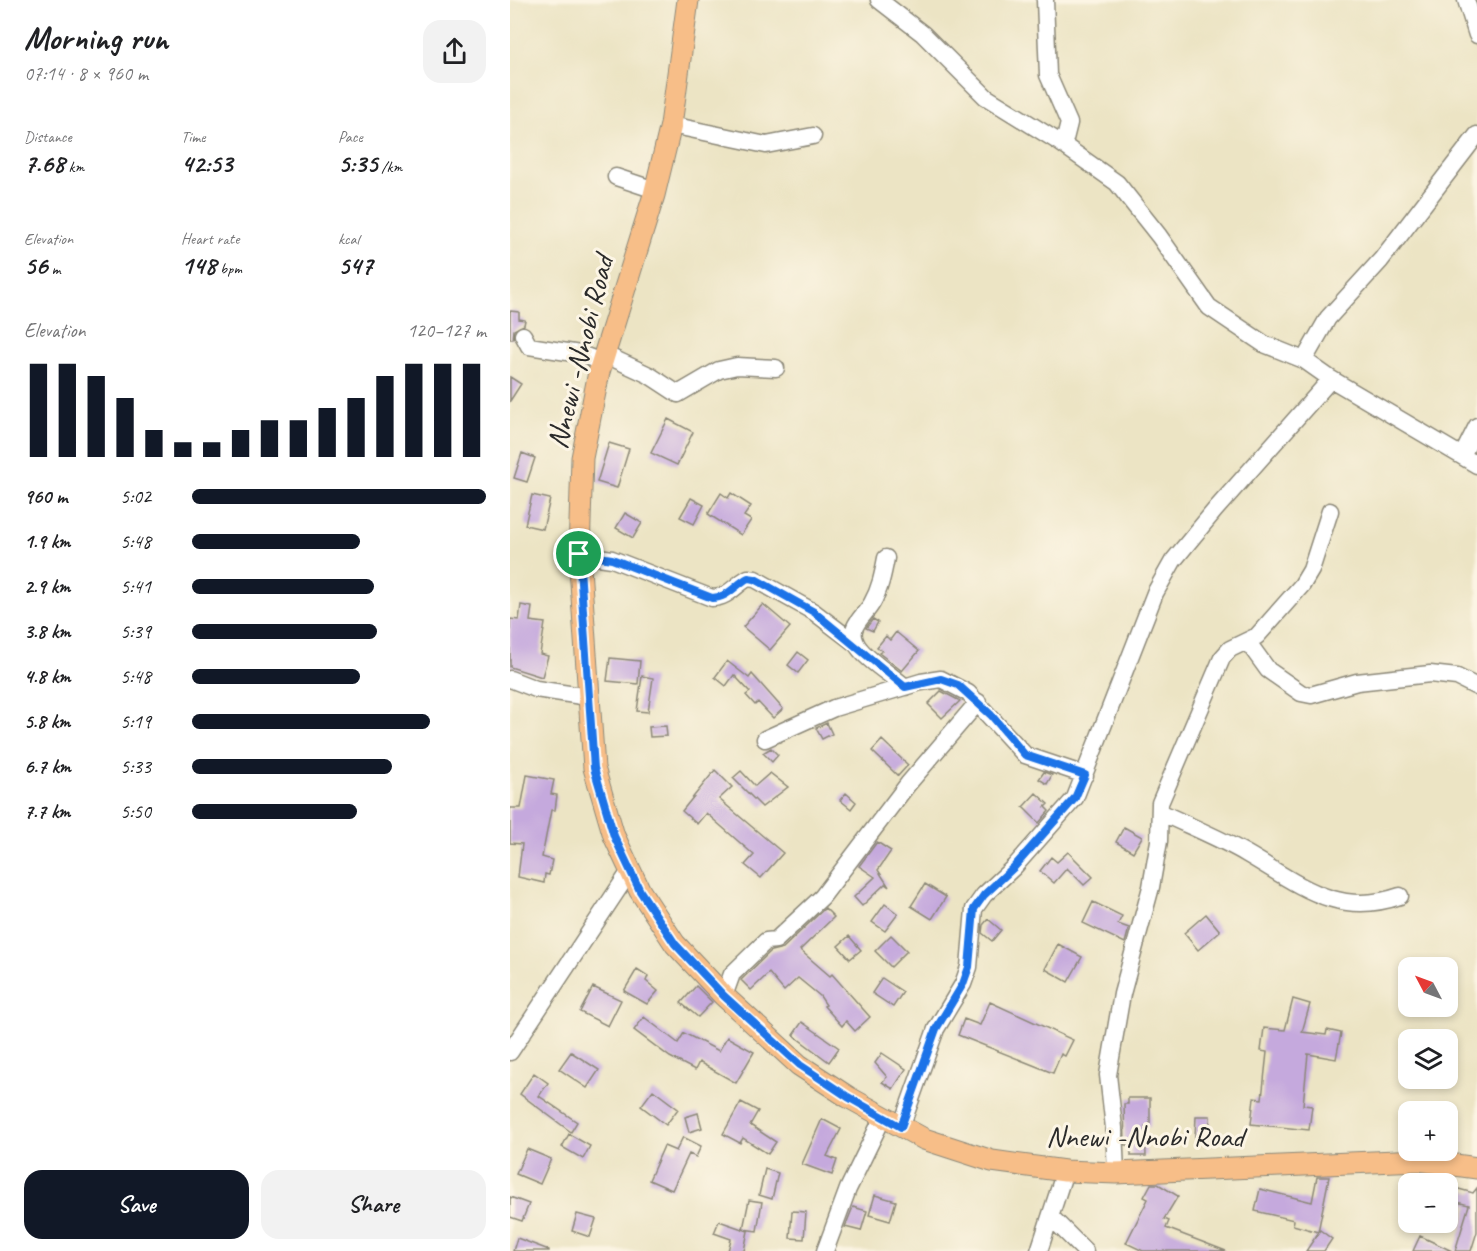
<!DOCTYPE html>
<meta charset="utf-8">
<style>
body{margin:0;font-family:Caveat,sans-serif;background:#f2f2f2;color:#202124;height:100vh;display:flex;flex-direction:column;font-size:22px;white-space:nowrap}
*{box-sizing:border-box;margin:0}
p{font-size:20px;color:#757577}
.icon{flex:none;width:33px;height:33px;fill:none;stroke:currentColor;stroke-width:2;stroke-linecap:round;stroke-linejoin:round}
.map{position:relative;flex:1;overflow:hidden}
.sheet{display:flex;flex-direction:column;background:#fff;width:510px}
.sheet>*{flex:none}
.needle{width:39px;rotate:311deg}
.fabs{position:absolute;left:888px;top:957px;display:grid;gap:12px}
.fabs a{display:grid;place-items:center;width:60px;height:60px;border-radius:12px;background:#fff;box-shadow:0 3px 9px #0003;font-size:30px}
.pin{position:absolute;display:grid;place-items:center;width:51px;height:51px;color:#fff;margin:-26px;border:3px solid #fff;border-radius:50%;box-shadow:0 2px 6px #0007}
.round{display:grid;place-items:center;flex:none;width:63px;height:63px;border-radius:18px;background:#f2f2f2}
.head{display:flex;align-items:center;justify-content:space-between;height:102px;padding:0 24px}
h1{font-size:33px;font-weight:800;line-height:45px}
.metrics{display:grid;grid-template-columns:repeat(3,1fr);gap:9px;height:102px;padding:6px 24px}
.metrics div{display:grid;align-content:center}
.metrics b{font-size:26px;font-weight:800}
.metrics small{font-size:16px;font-weight:400}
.metrics p{font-size:16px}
.chart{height:168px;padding:12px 24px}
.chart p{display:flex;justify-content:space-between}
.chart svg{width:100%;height:108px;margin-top:6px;stroke:#111827;stroke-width:6}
.cta{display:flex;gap:12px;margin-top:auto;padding:12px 24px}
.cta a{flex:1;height:69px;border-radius:18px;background:#111827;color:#fff;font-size:24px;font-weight:800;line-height:69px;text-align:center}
.cta a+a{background:#f2f2f2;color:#202124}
ul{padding:0 24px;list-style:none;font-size:20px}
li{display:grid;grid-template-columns:96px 72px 1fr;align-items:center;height:45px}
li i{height:15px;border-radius:8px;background:#111827}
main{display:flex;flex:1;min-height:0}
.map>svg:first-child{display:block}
.building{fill:#c5a9dd}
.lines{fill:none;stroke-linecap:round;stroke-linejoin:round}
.minor-casing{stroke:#8c8878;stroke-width:19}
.major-casing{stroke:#8c8878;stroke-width:23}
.minor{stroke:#fff;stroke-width:16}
.major{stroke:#f7be88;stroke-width:21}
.route-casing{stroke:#fff;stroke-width:12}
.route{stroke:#1a73e8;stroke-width:8}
.labels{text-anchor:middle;stroke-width:6;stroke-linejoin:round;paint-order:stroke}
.street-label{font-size:30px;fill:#2b2b2b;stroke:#fcf5e5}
</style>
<main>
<section class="sheet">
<div class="head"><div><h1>Morning run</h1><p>07:14 · 8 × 960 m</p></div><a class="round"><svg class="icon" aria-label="share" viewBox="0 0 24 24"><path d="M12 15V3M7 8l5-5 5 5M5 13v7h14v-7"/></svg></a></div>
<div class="metrics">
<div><p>Distance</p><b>7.68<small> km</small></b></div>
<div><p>Time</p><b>42:53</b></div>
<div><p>Pace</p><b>5:35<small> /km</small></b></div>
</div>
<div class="metrics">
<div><p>Elevation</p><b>56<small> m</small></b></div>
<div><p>Heart rate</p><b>148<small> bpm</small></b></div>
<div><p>kcal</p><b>547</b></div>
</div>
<div class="chart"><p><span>Elevation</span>120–127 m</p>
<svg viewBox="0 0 160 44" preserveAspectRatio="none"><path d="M5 44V6M15 44V6M25 44V11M35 44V20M45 44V33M55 44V38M65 44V38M75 44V33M85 44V29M95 44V29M105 44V24M115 44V20M125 44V11M135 44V6M145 44V6M155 44V6"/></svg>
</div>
<ul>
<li><b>960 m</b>5:02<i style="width:100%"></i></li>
<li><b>1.9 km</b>5:48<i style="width:57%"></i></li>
<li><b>2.9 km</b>5:41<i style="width:62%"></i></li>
<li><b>3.8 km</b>5:39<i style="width:63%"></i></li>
<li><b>4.8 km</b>5:48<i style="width:57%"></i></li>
<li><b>5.8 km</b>5:19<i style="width:81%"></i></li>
<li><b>6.7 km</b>5:33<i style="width:68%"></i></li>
<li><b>7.7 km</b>5:50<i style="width:56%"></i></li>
</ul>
<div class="cta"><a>Save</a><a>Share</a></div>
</section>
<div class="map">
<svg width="967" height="1251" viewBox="0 0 967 1251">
<rect width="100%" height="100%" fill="#fcf5e5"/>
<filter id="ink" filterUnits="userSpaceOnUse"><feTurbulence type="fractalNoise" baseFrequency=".0167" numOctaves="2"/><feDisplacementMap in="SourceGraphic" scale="12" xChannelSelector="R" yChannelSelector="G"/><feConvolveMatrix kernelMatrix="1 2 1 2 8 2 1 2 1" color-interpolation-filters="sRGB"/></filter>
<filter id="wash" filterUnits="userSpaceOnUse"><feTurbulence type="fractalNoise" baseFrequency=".008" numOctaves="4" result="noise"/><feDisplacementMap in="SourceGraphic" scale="24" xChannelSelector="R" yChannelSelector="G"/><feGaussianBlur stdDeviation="1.35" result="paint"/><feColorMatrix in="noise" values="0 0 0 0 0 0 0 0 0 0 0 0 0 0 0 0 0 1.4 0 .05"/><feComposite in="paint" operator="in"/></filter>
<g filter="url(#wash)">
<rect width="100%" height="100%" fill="#ece4c4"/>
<g id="blocks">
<path class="building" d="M 0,311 L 9,312 L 9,319 L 15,320 L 14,325 L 4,330 L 3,339 L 0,339 Z
M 0,377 L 11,384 L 0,401 Z
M 158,419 L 183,432 L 167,465 L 141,453 Z
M 99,443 L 119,449 L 107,488 L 87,482 Z
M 12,453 L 25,458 L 17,482 L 4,478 Z
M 211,493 L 218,498 L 221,493 L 241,506 L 234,516 L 241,520 L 231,535 L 198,514 Z
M 22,495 L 40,499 L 33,529 L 15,525 Z
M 181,498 L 194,505 L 184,524 L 170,517 Z
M 115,513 L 132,523 L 123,538 L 106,528 Z
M 253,604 L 280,627 L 260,650 L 233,627 Z
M 11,605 L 22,607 L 20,621 L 35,623 L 30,654 L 38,656 L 32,677 L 0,667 L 0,619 L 9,620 Z
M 363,619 L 368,622 L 363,631 L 356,628 Z
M 386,632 L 409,651 L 392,671 L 369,653 L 372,651 L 367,647 L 376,636 L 380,640 Z
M 288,652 L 298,660 L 288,673 L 278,665 Z
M 100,658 L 130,661 L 128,684 L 97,681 Z
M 217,661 L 239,678 L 242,674 L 273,709 L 263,718 L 248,702 L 245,705 L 236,695 L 240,692 L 224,675 L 216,686 L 205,677 Z
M 132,676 L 143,678 L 138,712 L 127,711 Z
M 431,691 L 450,701 L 432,718 L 418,704 Z
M 317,723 L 322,734 L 312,739 L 306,728 Z
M 156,726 L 157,736 L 140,737 L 139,727 Z
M 372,740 L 398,765 L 388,776 L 362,751 Z
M 261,748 L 268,755 L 262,762 L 253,753 Z
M 205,770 L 222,787 L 209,799 L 273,853 L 251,878 L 235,865 L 244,855 L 196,813 L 187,824 L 172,811 Z
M 231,771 L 245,786 L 260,773 L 278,787 L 252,807 L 223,778 Z
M 534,772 L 542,775 L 537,784 L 529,779 Z
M 17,775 L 44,780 L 41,794 L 47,795 L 45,810 L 41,810 L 32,857 L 42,860 L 39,875 L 35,874 L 34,883 L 8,877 L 12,844 L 0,843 L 0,808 L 11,808 Z
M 336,793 L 346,802 L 341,809 L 330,800 Z
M 526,793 L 538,804 L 535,807 L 539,811 L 529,823 L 513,807 Z
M 614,827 L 632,837 L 623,852 L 606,842 Z
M 367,842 L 381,851 L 368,870 L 379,887 L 375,884 L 352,906 L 344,897 L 365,877 L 349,866 Z
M 558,852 L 583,877 L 574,885 L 557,868 L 544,883 L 530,871 L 541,857 L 547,862 Z
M 415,884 L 436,897 L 422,919 L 401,906 Z
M 583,902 L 612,916 L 608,924 L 619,928 L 615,943 L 573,923 Z
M 375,904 L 388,914 L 375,931 L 362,922 Z
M 315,908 L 324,917 L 290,950 L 320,976 L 322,974 L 360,1017 L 345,1031 L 336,1021 L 332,1026 L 314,1006 L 316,1005 L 310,996 L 288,978 L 274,991 L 259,973 L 241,990 L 231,980 L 261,951 L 273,948 Z
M 696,914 L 710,931 L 688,950 L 674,933 Z
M 478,919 L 491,930 L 482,941 L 472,933 L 473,925 Z
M 381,935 L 397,951 L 381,967 L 365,951 Z
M 339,936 L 351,950 L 340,959 L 328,946 Z
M 548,944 L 572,957 L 558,982 L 535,969 Z
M 127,969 L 138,976 L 136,981 L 148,991 L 137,1004 L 114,991 Z
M 372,978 L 393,992 L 383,1007 L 362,993 Z
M 186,986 L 202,1002 L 188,1017 L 171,1003 Z
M 83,987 L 111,1000 L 98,1026 L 70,1012 Z
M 783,999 L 800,1004 L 792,1032 L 816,1035 L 817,1030 L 831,1033 L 826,1059 L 798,1054 L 793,1105 L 802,1106 L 799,1130 L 741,1124 L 744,1098 L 752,1099 L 757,1052 L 751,1051 L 754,1028 L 775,1030 Z
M 480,1002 L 563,1040 L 555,1056 L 551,1054 L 543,1073 L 448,1035 L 454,1019 L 470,1025 Z
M 134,1017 L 168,1043 L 174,1033 L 209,1051 L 217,1037 L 244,1052 L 226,1083 L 189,1062 L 185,1070 L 160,1057 L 124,1030 Z
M 292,1022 L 329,1048 L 319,1062 L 283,1035 Z
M 61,1052 L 89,1070 L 77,1088 L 49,1069 Z
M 372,1053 L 396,1069 L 383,1089 L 372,1082 L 377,1077 L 365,1063 Z
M 24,1073 L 38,1083 L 29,1096 L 67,1122 L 61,1132 L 10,1094 Z
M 143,1090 L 168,1109 L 156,1125 L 131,1106 Z
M 618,1098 L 640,1098 L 640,1127 L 635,1127 L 636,1156 L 621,1156 L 621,1145 L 615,1145 L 614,1104 L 618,1104 Z
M 231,1102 L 248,1111 L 240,1125 L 266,1142 L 258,1154 L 233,1138 L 230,1143 L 213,1134 Z
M 188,1113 L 192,1128 L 179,1132 L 175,1117 Z
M 686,1116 L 700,1116 L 699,1137 L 685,1137 Z
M 312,1119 L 331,1129 L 317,1156 L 327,1160 L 322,1175 L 292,1164 Z
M 59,1134 L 80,1146 L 73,1159 L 52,1147 Z
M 173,1137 L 191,1146 L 186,1157 L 179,1154 L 162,1190 L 139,1180 L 154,1146 L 166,1151 Z
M 17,1149 L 41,1159 L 30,1184 L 6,1174 Z
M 255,1169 L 268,1173 L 262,1199 L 249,1195 Z
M 807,1177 L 819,1177 L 808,1232 L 783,1225 L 784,1220 L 745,1211 L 750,1189 L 802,1202 Z
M 641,1184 L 648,1184 L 668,1196 L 654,1219 L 659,1221 L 656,1228 L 716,1251 L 633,1251 L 616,1243 L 638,1199 L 634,1197 Z
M 938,1186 L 963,1193 L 967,1188 L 967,1232 L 961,1251 L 945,1251 L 959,1205 L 938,1200 Z
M 365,1195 L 386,1201 L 380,1221 L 359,1215 Z
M 0,1197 L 19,1204 L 12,1221 L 0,1217 Z
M 239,1200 L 252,1202 L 247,1231 L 233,1229 Z
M 343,1207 L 357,1211 L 351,1231 L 335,1227 Z
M 282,1211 L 296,1212 L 294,1239 L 280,1238 Z
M 67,1214 L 86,1219 L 80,1237 L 62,1231 Z
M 209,1221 L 238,1231 L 234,1251 L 218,1251 L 221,1239 L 204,1233 Z
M 810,1230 L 822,1239 L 814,1251 L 796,1251 Z
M 910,1236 L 942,1251 L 903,1251 Z
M 7,1238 L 39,1250 L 39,1251 L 3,1251 Z"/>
</g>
</g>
<g filter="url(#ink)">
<use href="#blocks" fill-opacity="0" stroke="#8c8878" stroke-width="1.5"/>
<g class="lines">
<defs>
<path id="minor" d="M 369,0 L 413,34 L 476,97 L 549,142 L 607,183 L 649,236 L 699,307 L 754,344 L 794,360 L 821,379 L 967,465
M 535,0 L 538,75 L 559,123 L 555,139 L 549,142
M 956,0 L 967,35
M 161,125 L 256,145 L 303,136
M 106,177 L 145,190
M 13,335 L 19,346 L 70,354 L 92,362
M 94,354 L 139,375 L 168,394 L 209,370 L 227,366 L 266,368
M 794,360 L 818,318 L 871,260 L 967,135
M 952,456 L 967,426
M 69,554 L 102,559 L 202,598 C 218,598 225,585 238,578 L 245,579 L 304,612 L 346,644
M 376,558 C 373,574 370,589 362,603 C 355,616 337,626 346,643 C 352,657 383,676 395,687
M 737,641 L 758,670 L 791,693 L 801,695 L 847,682 L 920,674 L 947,677 L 967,687
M 0,679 L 26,689 L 78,697
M 255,739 L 324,708 L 411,682 L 431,679 L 458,693 L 515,755 L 575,775
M 650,812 C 679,826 710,838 737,854 C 789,884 827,918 890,896
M 214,996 L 222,974 L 256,941 L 266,940 L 312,897 L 398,784 L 468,702
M 0,1052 L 120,871
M 391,1127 L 426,1029 L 453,984 L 459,967 L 464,909 L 474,895 L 504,867 L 565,798 L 645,593 L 663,561 L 705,510 L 821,379
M 606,1173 L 604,1128 L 598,1075 L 612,994 L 641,887 L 649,841 L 650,803 L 712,658 L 720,649 L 747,636 L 792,585 L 801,570 L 820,511
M 541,1217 L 575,1251
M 315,1251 L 338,1189 L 373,1117
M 529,1251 L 555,1171"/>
<path id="major" d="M 178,0 L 161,125 L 144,195 L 89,372 L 72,458 L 69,554 L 84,768 L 104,836 L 130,891 L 165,944 L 214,996 L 289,1065 L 338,1097 L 414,1139 L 482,1161 L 555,1171 L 606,1173 L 909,1160 L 967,1168"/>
</defs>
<use href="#minor" class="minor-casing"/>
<use href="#major" class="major-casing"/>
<use href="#minor" class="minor"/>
<use href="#major" class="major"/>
</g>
</g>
<g class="lines" filter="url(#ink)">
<defs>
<path id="route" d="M 69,554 L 102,559 L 202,598 C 218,598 225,585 238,578 L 245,579 L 304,612 L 395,687 L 431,679 L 448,685 L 481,715 L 515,755 L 575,775 L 565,798 L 504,867 L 474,895 L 464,909 L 459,967 L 453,984 L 426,1029 L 391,1127 L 338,1097 L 290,1065 L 214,996 L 165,944 L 130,891 L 104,836 L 84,768 Z"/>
</defs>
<use href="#route" class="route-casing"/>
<use href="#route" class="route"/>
</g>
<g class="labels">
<g class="street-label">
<text transform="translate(70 352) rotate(-76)" y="10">Nnewi -Nnobi Road</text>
<text x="635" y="1146">Nnewi -Nnobi Road</text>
</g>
</g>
</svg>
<div class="fabs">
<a><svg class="needle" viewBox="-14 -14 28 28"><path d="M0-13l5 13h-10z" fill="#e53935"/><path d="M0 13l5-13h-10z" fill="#757577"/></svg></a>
<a><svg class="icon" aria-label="layers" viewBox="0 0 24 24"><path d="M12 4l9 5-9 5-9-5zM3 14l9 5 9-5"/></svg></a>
<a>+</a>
<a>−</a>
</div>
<div class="pin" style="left:69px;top:554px;background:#1e9e55"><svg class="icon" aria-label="arrive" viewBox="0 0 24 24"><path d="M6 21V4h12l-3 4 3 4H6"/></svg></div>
</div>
</main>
